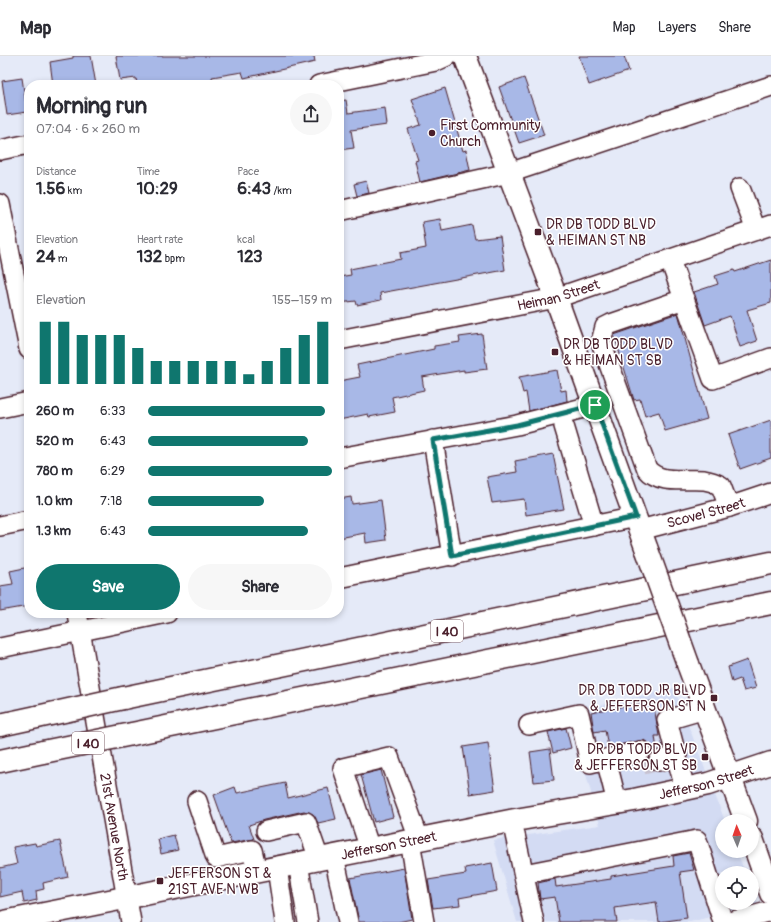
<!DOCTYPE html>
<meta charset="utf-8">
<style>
body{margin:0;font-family:Pangolin,sans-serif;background:#f7f7f7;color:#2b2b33;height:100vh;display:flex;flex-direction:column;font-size:15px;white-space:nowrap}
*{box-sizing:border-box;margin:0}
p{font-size:13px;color:#7c7c81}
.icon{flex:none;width:22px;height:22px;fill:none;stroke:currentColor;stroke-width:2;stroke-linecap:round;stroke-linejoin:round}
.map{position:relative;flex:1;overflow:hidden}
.panel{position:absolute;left:24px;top:24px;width:320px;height:538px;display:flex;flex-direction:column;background:#fff;border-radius:16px;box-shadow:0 2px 6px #0003}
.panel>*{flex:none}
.needle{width:26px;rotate:358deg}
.tools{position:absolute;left:715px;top:758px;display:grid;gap:8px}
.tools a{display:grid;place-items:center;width:44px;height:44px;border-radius:50%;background:#fff;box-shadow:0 2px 6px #0003;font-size:20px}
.pin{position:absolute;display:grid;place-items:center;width:34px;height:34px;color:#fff;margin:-17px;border:2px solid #fff;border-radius:50%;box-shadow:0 1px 4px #0007}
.round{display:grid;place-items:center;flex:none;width:42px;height:42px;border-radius:21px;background:#f7f7f7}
.head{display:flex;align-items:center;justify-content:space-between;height:68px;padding:0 12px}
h1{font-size:22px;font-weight:700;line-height:30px}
.figures{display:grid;grid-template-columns:repeat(3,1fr);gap:6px;height:68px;padding:4px 12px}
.figures div{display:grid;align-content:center}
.figures b{font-size:17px;font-weight:700}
.figures small{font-size:11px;font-weight:400}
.figures p{font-size:11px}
.chart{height:112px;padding:8px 12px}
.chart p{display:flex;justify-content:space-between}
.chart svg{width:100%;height:72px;margin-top:4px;stroke:#0f766e;stroke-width:6}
.button{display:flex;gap:8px;margin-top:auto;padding:8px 12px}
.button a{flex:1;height:46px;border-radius:24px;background:#0f766e;color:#fff;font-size:16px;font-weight:700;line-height:46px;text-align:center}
.button a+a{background:#f7f7f7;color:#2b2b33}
ul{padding:0 12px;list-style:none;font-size:13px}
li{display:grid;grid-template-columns:64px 48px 1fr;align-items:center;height:30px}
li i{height:10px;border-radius:5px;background:#0f766e}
header{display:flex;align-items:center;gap:24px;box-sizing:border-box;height:56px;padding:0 20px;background:#fff;border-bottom:1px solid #e1e1e2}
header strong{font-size:19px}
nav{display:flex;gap:22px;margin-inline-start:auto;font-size:14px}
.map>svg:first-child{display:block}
.built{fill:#d3dbf3}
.building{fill:#a8b8e7;stroke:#4a1f2b}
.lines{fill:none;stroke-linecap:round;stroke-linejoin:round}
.minor-tunnel{stroke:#c6c1cf;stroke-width:19;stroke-dasharray:19 10;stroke-linecap:butt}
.minor-casing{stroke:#4a1f2b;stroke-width:22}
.major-casing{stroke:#4a1f2b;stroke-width:25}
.highway-casing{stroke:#4a1f2b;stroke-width:25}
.minor{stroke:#fff;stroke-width:19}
.major{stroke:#fff;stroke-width:22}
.highway{stroke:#fff;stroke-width:22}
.major-bridge-casing{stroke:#4a1f2b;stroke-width:25;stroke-linecap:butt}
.highway-bridge-casing{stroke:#4a1f2b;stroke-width:25;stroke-linecap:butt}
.major-bridge{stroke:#fff;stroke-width:22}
.highway-bridge{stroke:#fff;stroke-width:22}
.route-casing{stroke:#fff;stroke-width:8}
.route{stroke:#0f766e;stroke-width:5}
.poi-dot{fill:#4a1f2b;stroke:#fff;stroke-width:1.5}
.labels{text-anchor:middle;stroke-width:3;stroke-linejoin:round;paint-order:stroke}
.shield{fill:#fff;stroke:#80626b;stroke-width:1}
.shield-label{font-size:13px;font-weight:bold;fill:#4a1f2b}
.poi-label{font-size:14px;fill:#4a1f2b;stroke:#fff;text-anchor:start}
.street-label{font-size:14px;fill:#4a1f2b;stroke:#fff}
</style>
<header>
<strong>Map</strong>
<nav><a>Map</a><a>Layers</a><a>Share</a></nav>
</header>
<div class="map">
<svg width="771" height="866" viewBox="0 0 771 866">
<rect width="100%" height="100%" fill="#e5eaf8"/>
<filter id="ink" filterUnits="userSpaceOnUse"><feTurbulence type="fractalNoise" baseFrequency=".025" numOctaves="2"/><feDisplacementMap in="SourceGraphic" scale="8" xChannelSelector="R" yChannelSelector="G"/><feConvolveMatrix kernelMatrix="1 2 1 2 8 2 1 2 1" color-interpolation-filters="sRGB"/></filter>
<g filter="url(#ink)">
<path class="built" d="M 674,632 L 725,765 L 722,765 L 722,795 L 737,795 L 745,817 L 722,817 L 722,847 L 752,847 L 752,834 L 758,849 L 690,866 L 517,866 L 493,784 L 600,769 L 569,657 Z"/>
<path class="building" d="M 73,0 L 91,0 L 96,29 L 53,29 L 50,6 L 73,2 Z
M 116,0 L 314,0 L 315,6 L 244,22 L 242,16 L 212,21 L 213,27 L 202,29 L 137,29 L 136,22 L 120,24 Z
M 579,0 L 624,0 L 629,15 L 589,29 Z
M 22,22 L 27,56 L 7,59 L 2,25 Z
M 524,22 L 544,79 L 519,87 L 499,31 Z
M 445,32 L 463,95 L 466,94 L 470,114 L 420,126 L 415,105 L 418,104 L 408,73 L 421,69 L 412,43 Z
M 346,44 L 348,57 L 385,52 L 387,69 L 351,74 L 354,92 L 339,94 L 339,45 Z
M 366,125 L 369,137 L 357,140 L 354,128 Z
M 440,163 L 442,175 L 472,169 L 475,183 L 500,180 L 505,214 L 380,237 L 381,244 L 357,249 L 356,245 L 339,247 L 339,221 L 351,219 L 350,213 L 401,203 L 400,197 L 426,192 L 422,166 Z
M 771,204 L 771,247 L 747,254 L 757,285 L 740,291 L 730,260 L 705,269 L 694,236 L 718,228 L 715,220 L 734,214 L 735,216 Z
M 678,257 L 707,363 L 665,375 L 659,356 L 645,360 L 640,343 L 634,344 L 614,279 Z
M 482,278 L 487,313 L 464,316 L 464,314 L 422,321 L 424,334 L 392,341 L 395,356 L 369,361 L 368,358 L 339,364 L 339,325 L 360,321 L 357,309 L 434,293 L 434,290 L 460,286 L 459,281 Z
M 557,314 L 561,335 L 566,334 L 567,345 L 529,355 L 526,336 L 523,337 L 519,321 Z
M 771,364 L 771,402 L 740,413 L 728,379 Z
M 553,398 L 564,453 L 526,459 L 524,443 L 492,447 L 487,421 L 517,416 L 515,405 Z
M 351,441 L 352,448 L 381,444 L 386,484 L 366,487 L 365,477 L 339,482 L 339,443 Z
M 29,511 L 29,550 L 0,555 L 0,530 L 13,528 L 10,515 Z
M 747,604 L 756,632 L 744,635 L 740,623 L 732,626 L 728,611 Z
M 653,645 L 659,680 L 655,680 L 657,694 L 652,697 L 649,688 L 644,684 L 608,691 L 605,674 L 594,676 L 591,656 Z
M 566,672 L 571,692 L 553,697 L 548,676 Z
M 488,687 L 495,734 L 470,738 L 463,691 Z
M 550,693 L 554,724 L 534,726 L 530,696 Z
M 381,714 L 393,761 L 374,766 L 361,719 Z
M 285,727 L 288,742 L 328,732 L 336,763 L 318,767 L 313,758 L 304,755 L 264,764 L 249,769 L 254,783 L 231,787 L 214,739 L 235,731 L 237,737 Z
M 174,779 L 178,794 L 161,798 L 158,783 Z
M 60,785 L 68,821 L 43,827 L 44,833 L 36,835 L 37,844 L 24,847 L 22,836 L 0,841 L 0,812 L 17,808 L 13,791 L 35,787 L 36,790 Z
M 689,797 L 694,814 L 680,816 L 687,862 L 659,866 L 656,846 L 615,852 L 617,866 L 559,866 L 555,841 L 540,843 L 538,827 L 555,823 L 556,831 L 611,823 L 611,820 L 674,810 L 673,800 Z
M 492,807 L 497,835 L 459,842 L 460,849 L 433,852 L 428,824 L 466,818 L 465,812 Z
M 404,812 L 412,863 L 398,866 L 359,866 L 350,822 Z"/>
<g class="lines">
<path class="minor-tunnel" d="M 643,709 L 659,705"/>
<defs>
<g id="minor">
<path d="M 319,29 L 436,5 L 447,0"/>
<path d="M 0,94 L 29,88"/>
<path d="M 740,132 L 756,174"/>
<path d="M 0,148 L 29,293"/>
<path d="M 339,155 L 509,117 L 771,30"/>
<path d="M 670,204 L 713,323 L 771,302"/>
<path d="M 684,243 L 611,268 L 605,271 L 601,286 L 647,413 C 660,429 686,422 704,424 C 710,425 716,427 721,430 L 729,451"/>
<path id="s1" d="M 339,284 L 556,242 L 771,169"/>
<path d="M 0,352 L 29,346"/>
<path d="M 564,370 L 594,470"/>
<path d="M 433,384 L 452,500"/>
<path d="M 339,402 L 517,369 L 595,349"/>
<path d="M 0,470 L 29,464"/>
<path id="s2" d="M 640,474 L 729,451 L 771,437"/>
<path d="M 339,522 L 636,461"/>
<path id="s3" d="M 77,557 L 131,866"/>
<path d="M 0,592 L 167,557"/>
<path d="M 529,669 L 579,658 L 590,707 L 606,703"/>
<path d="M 659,705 L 677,700"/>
<path d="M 685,733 L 667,664 L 705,653"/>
<path d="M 197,745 L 216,802 L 252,794 L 257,815"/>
<path d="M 617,747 L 606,703 L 641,695"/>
<path d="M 512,765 L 534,866"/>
<path d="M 266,775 L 306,766 L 319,803"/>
<path d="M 410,785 L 424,866"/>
<path d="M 370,793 L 343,712 L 389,701 L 419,783"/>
<path d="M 334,800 L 348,866"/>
<path d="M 298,807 L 308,866"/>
<path d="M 277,812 L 285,866"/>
<path d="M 524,818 L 697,784 L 723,866"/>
<path d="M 730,866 L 771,855"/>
</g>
<g id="major">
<path d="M 465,0 L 556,242 L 647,494"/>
<path d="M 688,608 L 746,765"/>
<path d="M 752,783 L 771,837"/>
<path id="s4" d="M 4,866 L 515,764 L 634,744 L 708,728 L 771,707"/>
</g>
<path id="highway" d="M 123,642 L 771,507
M 0,669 L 37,661
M 132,678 L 771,547
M 0,705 L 43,696"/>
</defs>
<use href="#minor" class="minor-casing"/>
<use href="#major" class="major-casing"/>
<use href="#highway" class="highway-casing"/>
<use href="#minor" class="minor"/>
<use href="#major" class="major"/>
<use href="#highway" class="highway"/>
<defs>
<path id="major-bridge" d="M 647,494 L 688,608"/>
<path id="highway-bridge" d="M 37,661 L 123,642
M 43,696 L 132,678"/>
</defs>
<use href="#major-bridge" class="major-bridge-casing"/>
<use href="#highway-bridge" class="highway-bridge-casing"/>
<use href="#major-bridge" class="major-bridge"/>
<use href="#highway-bridge" class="highway-bridge"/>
</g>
</g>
<g class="lines" filter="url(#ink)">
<defs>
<path id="route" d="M 595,349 L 636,461 L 452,500 L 433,384 L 517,369 Z"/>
</defs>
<use href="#route" class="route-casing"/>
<use href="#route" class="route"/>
</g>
<g class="poi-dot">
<circle cx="432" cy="77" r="4"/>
<rect x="534" y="172" width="8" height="8" rx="2"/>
<rect x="551" y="292" width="8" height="8" rx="2"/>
<rect x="710" y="638" width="8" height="8" rx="2"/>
<rect x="701" y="697" width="8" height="8" rx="2"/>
<rect x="156" y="821" width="8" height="8" rx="2"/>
</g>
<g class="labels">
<g class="shield">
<rect x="431" y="564" width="32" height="22" rx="3"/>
<rect x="72" y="676" width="32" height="22" rx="3"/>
</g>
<g class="shield-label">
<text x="447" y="580">I 40</text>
<text x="88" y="692">I 40</text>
</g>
<g class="poi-label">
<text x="440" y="74">First Community<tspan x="440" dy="16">Church</tspan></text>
<text x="546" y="173">DR DB TODD BLVD<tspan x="546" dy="16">&amp; HEIMAN ST NB</tspan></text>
<text x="563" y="293">DR DB TODD BLVD<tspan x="563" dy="16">&amp; HEIMAN ST SB</tspan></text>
<text x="706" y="639" text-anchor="end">DR DB TODD JR BLVD<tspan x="706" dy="16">&amp; JEFFERSON ST N</tspan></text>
<text x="697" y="698" text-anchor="end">DR DB TODD BLVD<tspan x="697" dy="16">&amp; JEFFERSON ST SB</tspan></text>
<text x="168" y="822">JEFFERSON ST &amp;<tspan x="168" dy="16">21ST AVE N WB</tspan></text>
</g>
<g class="street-label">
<text dy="5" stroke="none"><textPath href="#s1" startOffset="224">Heiman Street</textPath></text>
<text dy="5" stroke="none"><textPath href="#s2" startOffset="68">Scovel Street</textPath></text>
<text dy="5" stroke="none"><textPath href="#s4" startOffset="716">Jefferson Street</textPath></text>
<text dy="5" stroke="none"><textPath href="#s3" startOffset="217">21st Avenue North</textPath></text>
<text dy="5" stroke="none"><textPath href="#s4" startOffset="392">Jefferson Street</textPath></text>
</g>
</g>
</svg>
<div class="tools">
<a><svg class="needle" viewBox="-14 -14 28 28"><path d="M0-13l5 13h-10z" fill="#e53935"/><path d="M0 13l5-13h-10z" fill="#7c7c81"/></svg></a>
<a><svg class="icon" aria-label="locate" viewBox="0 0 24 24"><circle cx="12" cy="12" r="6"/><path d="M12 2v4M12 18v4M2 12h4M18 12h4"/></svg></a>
</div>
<div class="pin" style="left:595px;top:349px;background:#1e9e55"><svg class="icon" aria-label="arrive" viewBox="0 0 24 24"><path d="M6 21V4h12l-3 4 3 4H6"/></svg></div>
<section class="panel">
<div class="head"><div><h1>Morning run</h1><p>07:04 · 6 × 260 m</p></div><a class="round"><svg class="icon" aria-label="share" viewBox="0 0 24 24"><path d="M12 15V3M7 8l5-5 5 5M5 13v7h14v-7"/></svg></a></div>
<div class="figures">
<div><p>Distance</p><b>1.56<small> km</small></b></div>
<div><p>Time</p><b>10:29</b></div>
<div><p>Pace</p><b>6:43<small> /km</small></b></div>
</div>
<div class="figures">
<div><p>Elevation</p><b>24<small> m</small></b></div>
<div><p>Heart rate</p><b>132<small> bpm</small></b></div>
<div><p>kcal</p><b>123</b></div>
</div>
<div class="chart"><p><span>Elevation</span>155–159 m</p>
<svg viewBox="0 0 160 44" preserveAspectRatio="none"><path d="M5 44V6M15 44V6M25 44V14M35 44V14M45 44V14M55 44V22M65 44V30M75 44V30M85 44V30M95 44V30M105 44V30M115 44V38M125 44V30M135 44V22M145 44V14M155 44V6"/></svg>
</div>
<ul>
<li><b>260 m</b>6:33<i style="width:96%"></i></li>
<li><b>520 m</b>6:43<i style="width:87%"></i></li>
<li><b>780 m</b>6:29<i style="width:100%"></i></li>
<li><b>1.0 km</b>7:18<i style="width:63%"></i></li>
<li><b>1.3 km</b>6:43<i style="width:87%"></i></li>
</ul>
<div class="button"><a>Save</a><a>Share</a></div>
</section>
</div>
